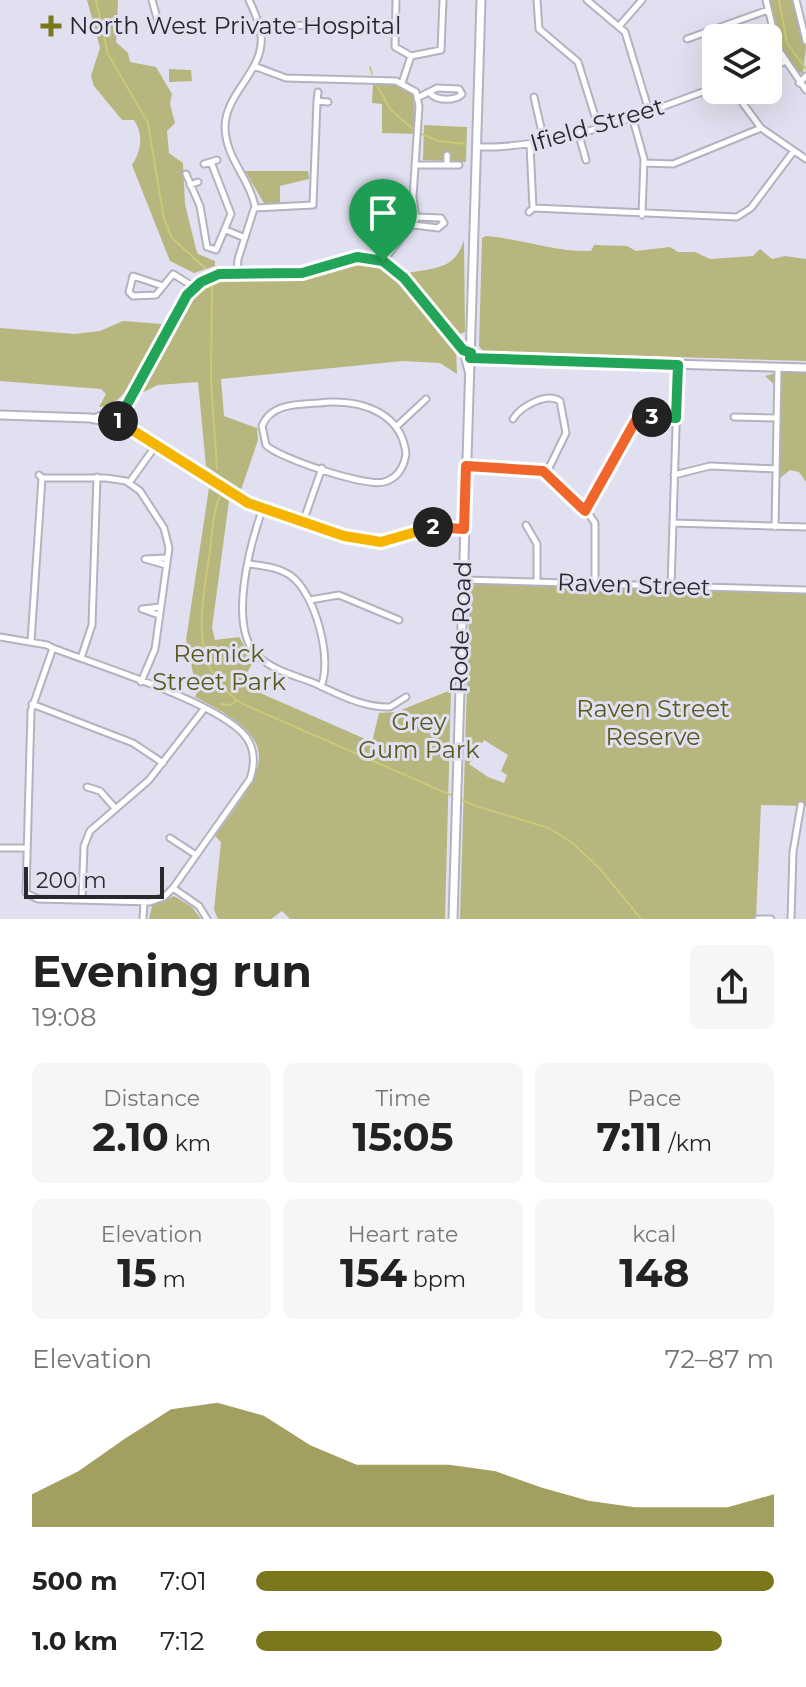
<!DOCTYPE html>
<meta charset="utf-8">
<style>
body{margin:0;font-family:Montserrat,sans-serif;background:#f6f6f6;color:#222;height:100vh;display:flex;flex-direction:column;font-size:30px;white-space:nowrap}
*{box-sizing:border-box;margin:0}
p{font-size:26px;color:#767676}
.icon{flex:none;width:44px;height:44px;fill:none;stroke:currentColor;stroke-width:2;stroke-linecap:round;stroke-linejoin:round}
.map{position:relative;height:919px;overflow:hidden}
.details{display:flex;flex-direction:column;background:#fff;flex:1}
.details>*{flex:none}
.fabs{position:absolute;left:702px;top:24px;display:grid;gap:16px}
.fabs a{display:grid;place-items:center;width:80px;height:80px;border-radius:12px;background:#fff;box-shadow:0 8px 32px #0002;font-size:40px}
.scale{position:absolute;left:24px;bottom:20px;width:140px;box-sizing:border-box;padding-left:8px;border:4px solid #28282e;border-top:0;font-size:22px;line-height:28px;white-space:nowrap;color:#28282e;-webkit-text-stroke:6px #e0e0f0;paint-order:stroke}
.pin{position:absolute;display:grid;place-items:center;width:68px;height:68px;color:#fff;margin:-82px -34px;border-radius:50% 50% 50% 0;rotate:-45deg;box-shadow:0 0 8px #0007}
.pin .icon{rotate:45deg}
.km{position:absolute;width:40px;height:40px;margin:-20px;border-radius:50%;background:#222;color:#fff;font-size:22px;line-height:40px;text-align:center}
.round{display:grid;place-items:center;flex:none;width:84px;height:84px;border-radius:12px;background:#f6f6f6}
.summary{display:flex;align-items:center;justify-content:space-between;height:136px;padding:0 32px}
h1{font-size:44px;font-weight:700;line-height:60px}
.metrics{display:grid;grid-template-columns:repeat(3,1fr);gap:12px;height:136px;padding:8px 32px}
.metrics div{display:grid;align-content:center;border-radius:12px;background:#f6f6f6;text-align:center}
.metrics b{font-size:40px;font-weight:700}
.metrics small{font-size:22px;font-weight:400}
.metrics p{font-size:22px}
.chart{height:224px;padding:16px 32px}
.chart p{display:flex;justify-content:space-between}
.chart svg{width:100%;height:144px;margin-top:8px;fill:#7b771d;opacity:.7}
ul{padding:0 32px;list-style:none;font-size:26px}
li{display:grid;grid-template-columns:128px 96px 1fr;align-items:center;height:60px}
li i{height:20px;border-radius:10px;background:#7b771d}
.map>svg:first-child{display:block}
.green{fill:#b7b67e;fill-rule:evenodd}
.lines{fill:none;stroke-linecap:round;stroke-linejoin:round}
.stream{stroke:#cac979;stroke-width:2}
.street-casing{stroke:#b2b2c1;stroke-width:9}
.secondary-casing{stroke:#b2b2c1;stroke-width:11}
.street{stroke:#fff;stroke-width:5}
.secondary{stroke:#fff;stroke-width:7}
.split-1-casing{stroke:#fff;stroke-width:16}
.split-2-casing{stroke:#fff;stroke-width:16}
.split-3-casing{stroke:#fff;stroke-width:16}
.split-4-casing{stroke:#fff;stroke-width:16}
.split-1{stroke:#22a559;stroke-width:10}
.split-2{stroke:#f5b400;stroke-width:10}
.split-3{stroke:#f0652b;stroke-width:10}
.split-4{stroke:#22a559;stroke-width:10}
.poi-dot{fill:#7b771d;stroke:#e0e0f0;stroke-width:3}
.labels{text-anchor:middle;stroke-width:6;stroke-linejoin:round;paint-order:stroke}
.poi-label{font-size:24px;fill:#28282e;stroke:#e0e0f0;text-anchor:start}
.street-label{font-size:24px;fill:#28282e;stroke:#e0e0f0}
.park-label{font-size:24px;fill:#5b591e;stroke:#e0e0f0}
</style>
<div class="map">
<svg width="806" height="919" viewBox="0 0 806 919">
<rect width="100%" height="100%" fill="#e0e0f0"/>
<path class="green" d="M 87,0 L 118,0 L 116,42 L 128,53 L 130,62 L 156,67 L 172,94 L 170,104 L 175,123 L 167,131 L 169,153 L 183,163 L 185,204 L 196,249 L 198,254 L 215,261 L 215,266 L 194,273 L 170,261 L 132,165 C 141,151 144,135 134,120 L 122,120 L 94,86 L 91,76 L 100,48 Z
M 769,0 L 792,0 L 806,47 L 803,73 L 795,72 L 779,44 Z
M 169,69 L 191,70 L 192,81 L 169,82 Z
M 392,83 L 413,94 L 416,134 L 382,133 L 382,104 L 372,103 L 373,84 Z
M 424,125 L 467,127 L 466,162 L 423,160 Z
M 245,171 L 308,171 L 309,179 L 280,186 L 280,205 L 265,205 Z
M 486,236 C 522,239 555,252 591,251 L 594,245 L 627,246 L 636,251 L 670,247 L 678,252 L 695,252 L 710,259 L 753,256 L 760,249 L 772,259 L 785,256 L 806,259 L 806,361 L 483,351 L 479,346 L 482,238 Z
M 464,240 L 465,332 L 460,334 L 407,273 C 434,268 455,270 464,240 Z
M 370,260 L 393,272 L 456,347 L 457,374 L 440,363 L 403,361 L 221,379 L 224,416 L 257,428 L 258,440 L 241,490 L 206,466 L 198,382 L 158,385 L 139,394 L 195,295 C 227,268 265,279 303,276 C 326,274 346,262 370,260 Z
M 123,321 L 162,324 C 148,350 132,405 99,407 L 106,394 L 101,389 L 0,381 L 0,328 L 75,334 L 100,331 Z
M 787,370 L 806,370 L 806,482 L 799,472 L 790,470 L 779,479 L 780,390 L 765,376 Z
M 209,488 L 229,501 L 212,628 L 215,640 L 239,637 L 254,661 L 240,684 L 372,742 L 379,713 L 396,712 L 451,690 L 445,919 L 290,919 L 282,911 L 271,919 L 218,919 L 214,910 L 221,842 L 215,836 C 266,766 288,743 195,697 L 200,685 L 193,673 L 186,640 Z
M 470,584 L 806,594 L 806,806 L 761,805 L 756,919 L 460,919 ZM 484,740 L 508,755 L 501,771 L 507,775 L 504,783 L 488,777 L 469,764 Z
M 174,896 L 192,907 L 201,919 L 149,919 L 152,906 Z"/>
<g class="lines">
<path class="stream" d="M 96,0 L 108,54 L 148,123 L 164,219 L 172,238 L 205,268
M 779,0 L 787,43 L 806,69
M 370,67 L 372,74
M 378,87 L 390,109 L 415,131
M 422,134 L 438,141 L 466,144
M 212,284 L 211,381 L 217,469
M 220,496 C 212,515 212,537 209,558 C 201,612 188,670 243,704 L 476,806 L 549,828 L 574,844 L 601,870 L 641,919
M 221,704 L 231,705 L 237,700"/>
<defs>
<path id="street" d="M 152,0 L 159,25
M 396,0 L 395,47 L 411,56 L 402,83
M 537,0 L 539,29 L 578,62 L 598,126
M 587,0 L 625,32 L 649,111
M 766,0 L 778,49 L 806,90
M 796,0 L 806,41
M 620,25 L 642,0
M 259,26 L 325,25
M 687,39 L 768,10
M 411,56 L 441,50 L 443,0
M 254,66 L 286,78 L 396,81 L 416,92 L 419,106 L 413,197 L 416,219 L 383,261
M 768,68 L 784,62
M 799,83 L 806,76
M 733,90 L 761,128 L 806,159
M 318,92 L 317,101 L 328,102
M 431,94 C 437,101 456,101 462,94
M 419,97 L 437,88 L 459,89 L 462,94
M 534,97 L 544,141
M 632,116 L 644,159 L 642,215
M 578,132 L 586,160
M 530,145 L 533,208
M 477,147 C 558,149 640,115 716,87
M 644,163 L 673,164 L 761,128
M 204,164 L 217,160
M 417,165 L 459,165
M 447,165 L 447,155
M 186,174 L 200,206 L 207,247 L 216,250 L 231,214 L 211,162
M 190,185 L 198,182
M 382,195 L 413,197
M 255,208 L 313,205 L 317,101
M 529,212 L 533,208 L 737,217 L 751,208 L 793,152
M 414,225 L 438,228 L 444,223 L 441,218 L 416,217
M 226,230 L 245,238
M 237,273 L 238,259 L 255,206 C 249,177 225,158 225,126 C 226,92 265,70 261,35 C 260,23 254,11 249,0
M 163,286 L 133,276 L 129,292 L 133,296 L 156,295 L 173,274 L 194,287
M 330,402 C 366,401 402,415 406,454 C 404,467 398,478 384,482 C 366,487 278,458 266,445 L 262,426 C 272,400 306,405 330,402 Z
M 734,417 L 777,418
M 513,419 C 521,406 547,392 560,401 L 566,433 L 547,472
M 117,423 L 189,292 L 204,280 L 219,274 L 302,273 L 352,258 L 373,258 L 400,273 L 465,351
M 396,427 L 426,399
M 467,466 C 532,470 554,461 595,523 L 595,583
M 674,475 L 710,466 L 776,469
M 42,478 L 106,478 L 126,481 L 140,491 L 164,528 L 169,548 L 155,649 L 141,682
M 129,483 L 157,444
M 263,508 C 250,544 227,628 258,656 C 272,670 296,676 314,683 C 338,694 363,708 390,707 L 406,697
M 585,511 L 636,420 L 676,418
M 303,522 L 322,468
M 673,523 L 806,527
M 526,525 L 537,544 L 537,582
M 775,527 L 778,368
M 249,564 C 263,566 279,567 291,576 C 315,593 333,660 321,686
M 166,565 L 145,559 L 167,558
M 463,580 L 806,590
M 671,586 L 678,365
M 310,600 L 339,595 L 399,620
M 159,615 L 142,609 L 160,607
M 0,637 L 47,645 L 53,648 C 96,665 221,703 246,737 C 255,749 255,765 250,779 L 173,888 L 164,897 L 150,902 L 38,899 L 26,893 L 31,711 L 53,648
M 31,641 L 42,478 L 39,475
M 81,658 L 92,625 L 97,477
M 32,704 L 133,743 L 163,763
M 87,787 L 100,791 L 115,808
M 170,838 L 196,855
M 0,848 L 26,848
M 173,888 L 199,906 L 207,919
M 82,900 L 84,846 L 90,831 L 149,780 L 204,709
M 143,919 L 144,902
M 758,919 L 771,919
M 791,919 L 793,852 L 801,805"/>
<path id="secondary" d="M 464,351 L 469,371
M 470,358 L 806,368
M 0,415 L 90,418 L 117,423 L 143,435 L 248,503 L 356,540 L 394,540 L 429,527 L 464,529
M 96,418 L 124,408
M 453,919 L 481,0"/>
</defs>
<use href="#street" class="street-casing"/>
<use href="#secondary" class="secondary-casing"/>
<use href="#street" class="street"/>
<use href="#secondary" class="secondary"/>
</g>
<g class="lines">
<defs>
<path id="split-1" d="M 118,421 L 187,295 L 201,282 L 219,274 L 302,273 L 357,257 L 383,261"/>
<path id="split-2" d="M 118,421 L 248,503 L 344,536 L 381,542 L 433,527"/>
<path id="split-3" d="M 433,527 L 464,529 L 466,466 L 543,471 L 585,511 L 636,420 L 652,417"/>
<path id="split-4" d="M 383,261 L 404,278 L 463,350 L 471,353 L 470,358 L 678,365 L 676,418 L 652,417"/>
</defs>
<use href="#split-1" class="split-1-casing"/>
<use href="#split-2" class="split-2-casing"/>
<use href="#split-3" class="split-3-casing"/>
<use href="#split-4" class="split-4-casing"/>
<use href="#split-1" class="split-1"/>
<use href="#split-2" class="split-2"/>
<use href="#split-3" class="split-3"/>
<use href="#split-4" class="split-4"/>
</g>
<path class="poi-dot" d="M47 14h8v8h8v8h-8v8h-8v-8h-8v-8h8z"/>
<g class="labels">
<g class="poi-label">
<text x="69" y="34">North West Private Hospital</text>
</g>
<g class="street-label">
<text transform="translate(597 125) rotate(-16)" y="8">Ifield Street</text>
<text transform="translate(634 585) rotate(2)" y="8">Raven Street</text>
<text transform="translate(461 627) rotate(-88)" y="8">Rode Road</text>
</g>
<g class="park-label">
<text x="219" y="662">Remick<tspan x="219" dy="28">Street Park</tspan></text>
<text x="653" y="717">Raven Street<tspan x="653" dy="28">Reserve</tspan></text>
<text x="419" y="730">Grey<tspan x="419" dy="28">Gum Park</tspan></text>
</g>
</g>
</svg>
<div class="fabs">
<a><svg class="icon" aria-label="layers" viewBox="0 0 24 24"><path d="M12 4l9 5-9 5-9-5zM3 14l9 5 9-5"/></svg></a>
</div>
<div class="scale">200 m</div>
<div class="pin" style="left:383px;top:261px;background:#1e9e55"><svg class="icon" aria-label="arrive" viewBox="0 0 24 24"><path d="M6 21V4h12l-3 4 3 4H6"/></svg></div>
<b class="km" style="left:118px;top:421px">1</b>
<b class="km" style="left:433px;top:527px">2</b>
<b class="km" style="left:652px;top:417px">3</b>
</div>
<section class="details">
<div class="summary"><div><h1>Evening run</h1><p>19:08</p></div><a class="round"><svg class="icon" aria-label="share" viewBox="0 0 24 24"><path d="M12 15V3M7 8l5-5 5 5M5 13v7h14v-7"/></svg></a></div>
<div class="metrics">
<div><p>Distance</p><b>2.10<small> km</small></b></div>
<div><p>Time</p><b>15:05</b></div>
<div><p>Pace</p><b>7:11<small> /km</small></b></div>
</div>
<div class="metrics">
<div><p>Elevation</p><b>15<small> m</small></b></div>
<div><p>Heart rate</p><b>154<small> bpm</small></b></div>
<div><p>kcal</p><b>148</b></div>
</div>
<div class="chart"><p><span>Elevation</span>72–87 m</p>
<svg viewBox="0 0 160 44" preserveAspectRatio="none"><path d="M0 44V34L10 27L20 17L30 8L40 6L50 10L60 19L70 25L80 25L90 25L100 27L110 32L120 36L130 38L140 38L150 38L160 34V44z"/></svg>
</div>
<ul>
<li><b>500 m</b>7:01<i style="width:100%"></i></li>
<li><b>1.0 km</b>7:12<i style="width:90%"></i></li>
</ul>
</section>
